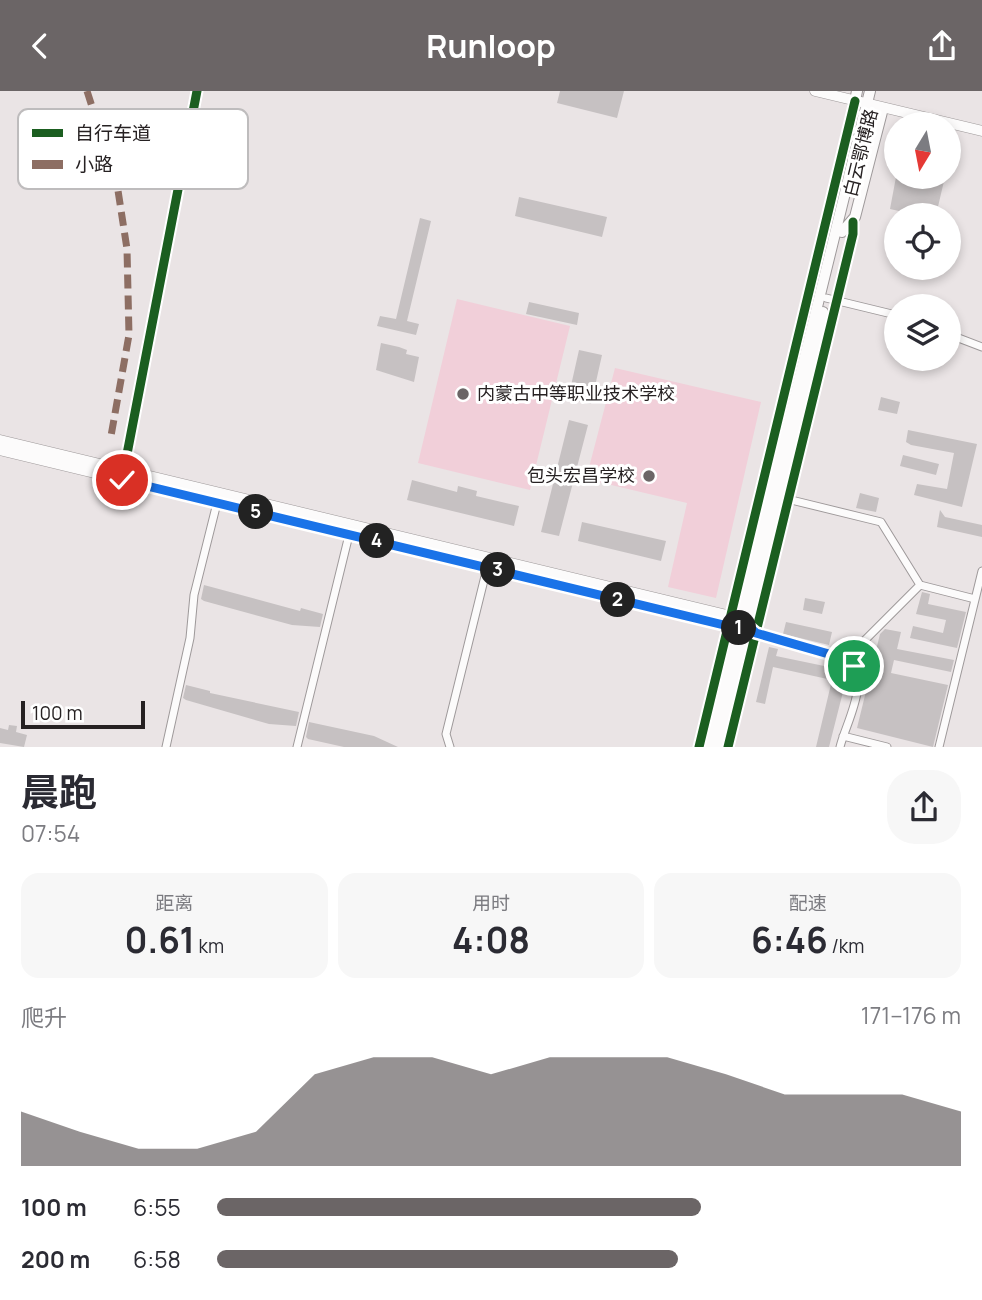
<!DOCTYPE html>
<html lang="zh">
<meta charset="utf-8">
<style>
body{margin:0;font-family:Manrope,"Noto Sans SC",sans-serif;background:#f7f7f7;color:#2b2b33;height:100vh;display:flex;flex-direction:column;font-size:26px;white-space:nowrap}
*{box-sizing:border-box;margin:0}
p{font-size:23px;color:#7c7c81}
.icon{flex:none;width:38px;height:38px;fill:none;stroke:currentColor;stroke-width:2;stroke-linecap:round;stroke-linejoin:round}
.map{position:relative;height:656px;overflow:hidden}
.sheet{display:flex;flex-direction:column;background:#fff;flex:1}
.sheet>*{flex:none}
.needle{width:46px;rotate:190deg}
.buttons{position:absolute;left:884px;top:21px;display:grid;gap:14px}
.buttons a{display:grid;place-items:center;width:77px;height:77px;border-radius:50%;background:#fff;box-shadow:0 4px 10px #0003;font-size:35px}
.scale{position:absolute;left:21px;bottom:18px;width:124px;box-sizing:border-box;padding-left:7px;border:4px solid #262122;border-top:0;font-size:19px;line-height:24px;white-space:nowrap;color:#262122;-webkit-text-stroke:5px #fff;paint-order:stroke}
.pin{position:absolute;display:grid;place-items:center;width:60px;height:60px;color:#fff;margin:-30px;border:4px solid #fff;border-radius:50%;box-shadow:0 2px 7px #0007}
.km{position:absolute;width:35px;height:35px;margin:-18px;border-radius:50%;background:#222;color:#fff;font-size:19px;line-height:35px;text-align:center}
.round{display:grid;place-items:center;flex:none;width:74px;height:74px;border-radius:28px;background:#f7f7f7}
.head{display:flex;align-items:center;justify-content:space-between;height:119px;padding:0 21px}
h1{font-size:38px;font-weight:700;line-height:52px}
.stats{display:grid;grid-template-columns:repeat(3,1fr);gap:10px;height:119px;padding:7px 21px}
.stats div{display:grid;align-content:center;border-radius:18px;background:#f7f7f7;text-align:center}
.stats b{font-size:35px;font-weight:700}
.stats small{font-size:19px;font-weight:400}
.stats p{font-size:19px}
.chart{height:196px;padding:14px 21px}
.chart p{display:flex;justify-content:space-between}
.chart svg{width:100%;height:126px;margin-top:7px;fill:#6b6566;opacity:.7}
ul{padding:0 21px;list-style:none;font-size:23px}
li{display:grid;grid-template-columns:112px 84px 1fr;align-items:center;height:52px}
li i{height:18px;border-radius:9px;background:#6b6566}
header{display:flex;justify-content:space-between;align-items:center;height:91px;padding:0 21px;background:#6b6566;color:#fff;font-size:32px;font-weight:700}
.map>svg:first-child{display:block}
.green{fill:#f1cfd9}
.building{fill:#c6c1c2}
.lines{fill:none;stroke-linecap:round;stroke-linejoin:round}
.street-casing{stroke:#9e999a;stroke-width:9}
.secondary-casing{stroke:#9e999a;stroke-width:11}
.primary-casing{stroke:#9e999a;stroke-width:12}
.street{stroke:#fcfbfb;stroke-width:7}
.secondary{stroke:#fcfbfb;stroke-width:10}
.primary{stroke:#fcfbfb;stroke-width:10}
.quiet{stroke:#8d6e63;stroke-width:7;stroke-dasharray:14 7;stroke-linecap:butt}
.cycleway-casing{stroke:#fff;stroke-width:13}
.cycleway{stroke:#1b5e20;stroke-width:9}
.route-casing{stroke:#fff;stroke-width:14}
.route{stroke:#1a73e8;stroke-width:9}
.poi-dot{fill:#6b6566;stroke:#fff;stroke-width:2.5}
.labels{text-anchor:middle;stroke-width:6;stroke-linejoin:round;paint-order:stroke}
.street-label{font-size:18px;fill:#262122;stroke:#fff}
.poi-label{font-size:18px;fill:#262122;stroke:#fff;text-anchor:start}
.key{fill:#fff;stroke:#bebcbd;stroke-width:2}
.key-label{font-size:19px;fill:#262122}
</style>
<header><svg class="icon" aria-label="back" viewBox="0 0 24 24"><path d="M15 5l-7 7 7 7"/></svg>Runloop<svg class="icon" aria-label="share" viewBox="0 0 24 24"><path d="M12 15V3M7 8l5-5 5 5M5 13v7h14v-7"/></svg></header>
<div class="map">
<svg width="982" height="656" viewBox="0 0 982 656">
<rect width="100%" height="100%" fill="#eae4e5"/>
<path class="green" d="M 457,208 L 570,235 L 530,399 L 418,372 Z
M 615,277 L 761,311 L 716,507 L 668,496 L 687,412 L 586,388 Z"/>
<path class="building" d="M 560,0 L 624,0 L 617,27 L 557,12 Z
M 896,86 L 945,86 L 936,124 L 917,124 L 890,118 Z
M 519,106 L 607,126 L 602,146 L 515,125 Z
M 420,127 L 431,130 L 407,230 L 419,233 L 416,244 L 377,235 L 380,225 L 396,228 Z
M 529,211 L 579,222 L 577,234 L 526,223 Z
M 381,252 L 399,256 L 407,259 L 406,263 L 419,266 L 414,291 L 376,279 Z
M 579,259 L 602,264 L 591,313 L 568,308 Z
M 881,306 L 900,311 L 897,323 L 878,319 Z
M 569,329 L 588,334 L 559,445 L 541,441 Z
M 908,339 L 977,353 L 962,416 L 914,404 L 917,393 L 947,398 L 954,362 L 911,354 L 906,351 Z
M 903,364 L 939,373 L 936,384 L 900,375 Z
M 412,389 L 457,401 L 458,395 L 477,400 L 476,405 L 519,415 L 514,435 L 407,409 Z
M 860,402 L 879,407 L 876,421 L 856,417 Z
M 940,419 L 945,426 L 982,434 L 982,446 L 937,436 Z
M 582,431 L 666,450 L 661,470 L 578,450 Z
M 204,494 L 300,520 L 301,517 L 323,523 L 320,536 L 292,534 L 204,510 L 201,508 Z
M 922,501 L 930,503 L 928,513 L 966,521 L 957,557 L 910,547 L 913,535 L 943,542 L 946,529 L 916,523 Z
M 805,507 L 825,511 L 822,523 L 803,519 Z
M 786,531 L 832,541 L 829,554 L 783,543 Z
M 885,538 L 901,541 L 897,558 L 954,569 L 951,581 L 894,569 L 891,582 L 948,594 L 933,656 L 857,637 L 880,543 Z
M 769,556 L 778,558 L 776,565 L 829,576 L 828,580 L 841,582 L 839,591 L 845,593 L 829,656 L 816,656 L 832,589 L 773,576 L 765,613 L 756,611 Z
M 186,594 L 210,600 L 210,602 L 299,621 L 296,635 L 269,633 L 186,609 L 183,607 Z
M 309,631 L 374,645 L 398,656 L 344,656 L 308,648 L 306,646 Z
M 9,634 L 17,635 L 16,641 L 27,644 L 24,656 L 0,652 L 0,637 L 8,639 Z"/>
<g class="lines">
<defs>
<path id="street" d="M 826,207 L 896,224
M 948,243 L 982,256
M 124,381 L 197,0
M 779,406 L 881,431 L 920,494
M 748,535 L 756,542 L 846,568 C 873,587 846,631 840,656
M 846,568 L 920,494 L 975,508
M 843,645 L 887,656
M 166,656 L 190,547 L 194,504 L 217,412
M 297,656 L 349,444
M 450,656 L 446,643 L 487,477
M 939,656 L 982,480"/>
<path id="secondary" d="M 815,0 L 982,40
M 0,349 L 731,525 L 745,532
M 0,359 L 728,535 L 745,536"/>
<path id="primary" d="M 855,10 L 857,0
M 842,141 L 855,126 L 883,17
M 709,656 L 870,0
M 719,656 L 823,221"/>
</defs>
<use href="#street" class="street-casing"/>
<use href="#secondary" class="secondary-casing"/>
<use href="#primary" class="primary-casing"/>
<use href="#street" class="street"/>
<use href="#secondary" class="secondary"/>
<use href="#primary" class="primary"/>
<path class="quiet" d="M 87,0 L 117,93 L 127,158 L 129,244 L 111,345"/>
<defs>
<path id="cycleway" d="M 122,389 L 197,0
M 699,656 L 855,10
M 728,656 L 853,143 L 853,131"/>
</defs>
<use href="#cycleway" class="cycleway-casing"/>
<use href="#cycleway" class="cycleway"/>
</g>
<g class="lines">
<defs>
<path id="route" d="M 122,389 L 728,535 L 748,535 L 756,542 L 846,568 L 854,575"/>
</defs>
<use href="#route" class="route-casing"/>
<use href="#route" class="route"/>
</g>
<g class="poi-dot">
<circle cx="463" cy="303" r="7"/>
<circle cx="649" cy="385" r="7"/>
</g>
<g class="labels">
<g class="street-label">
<text transform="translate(861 62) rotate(-76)" y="6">白云鄂博路</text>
</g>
<g class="poi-label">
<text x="477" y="309">内蒙古中等职业技术学校</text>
<text x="635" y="391" text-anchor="end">包头宏昌学校</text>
</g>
</g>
<rect x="18" y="18" width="230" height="80" rx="10" class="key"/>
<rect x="32" y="38" width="31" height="8" fill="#1b5e20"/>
<rect x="32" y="69" width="31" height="9" fill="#8d6e63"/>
<g class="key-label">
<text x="75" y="49">自行车道</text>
<text x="75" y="80">小路</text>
</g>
</svg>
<div class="buttons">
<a><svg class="needle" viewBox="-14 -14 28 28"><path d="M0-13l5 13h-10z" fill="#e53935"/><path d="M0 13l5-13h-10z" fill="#7c7c81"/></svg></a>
<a><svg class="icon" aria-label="locate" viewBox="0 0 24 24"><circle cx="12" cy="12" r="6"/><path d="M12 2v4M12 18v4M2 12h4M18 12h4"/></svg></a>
<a><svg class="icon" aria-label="layers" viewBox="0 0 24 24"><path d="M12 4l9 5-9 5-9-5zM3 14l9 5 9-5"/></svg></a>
</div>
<div class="scale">100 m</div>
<div class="pin" style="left:854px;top:575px;background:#1e9e55"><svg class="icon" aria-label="arrive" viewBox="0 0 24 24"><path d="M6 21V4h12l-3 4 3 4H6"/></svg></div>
<div class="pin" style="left:122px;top:389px;background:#d93025"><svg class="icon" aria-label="check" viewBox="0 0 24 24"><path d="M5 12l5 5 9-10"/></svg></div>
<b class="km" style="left:739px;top:537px">1</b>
<b class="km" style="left:618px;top:509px">2</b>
<b class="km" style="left:498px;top:479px">3</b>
<b class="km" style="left:377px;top:450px">4</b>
<b class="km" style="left:256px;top:421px">5</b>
</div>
<section class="sheet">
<div class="head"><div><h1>晨跑</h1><p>07:54</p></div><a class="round"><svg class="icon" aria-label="share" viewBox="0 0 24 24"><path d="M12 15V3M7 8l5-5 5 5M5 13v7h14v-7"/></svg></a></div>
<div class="stats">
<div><p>距离</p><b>0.61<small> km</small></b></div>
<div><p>用时</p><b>4:08</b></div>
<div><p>配速</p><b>6:46<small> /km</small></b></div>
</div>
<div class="chart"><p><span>爬升</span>171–176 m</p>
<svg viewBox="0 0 160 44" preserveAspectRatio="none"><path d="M0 44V25L10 32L20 38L30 38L40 32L50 12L60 6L70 6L80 12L90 6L100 6L110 6L120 12L130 19L140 19L150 19L160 25V44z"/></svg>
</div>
<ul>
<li><b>100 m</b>6:55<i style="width:65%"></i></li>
<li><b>200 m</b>6:58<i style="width:62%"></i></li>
</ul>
</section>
